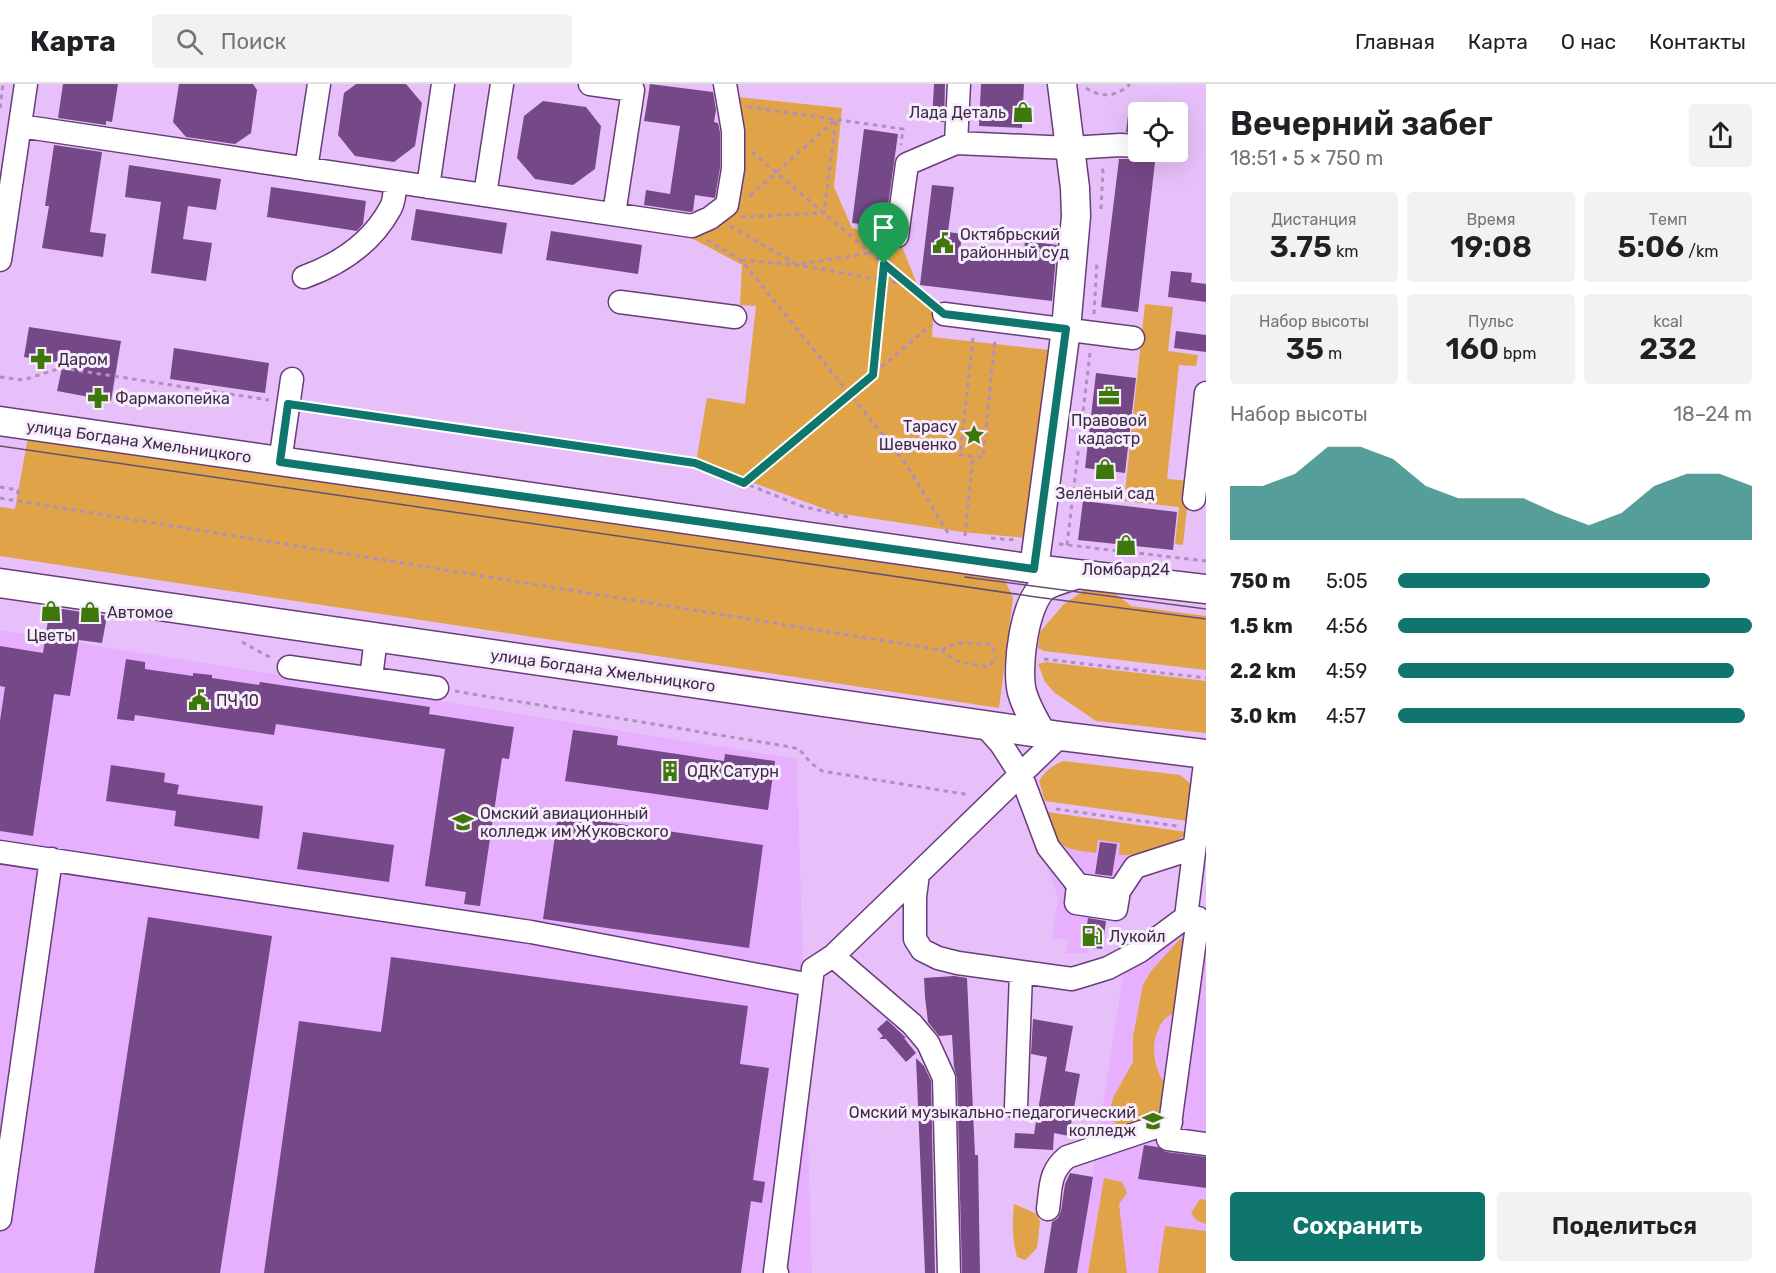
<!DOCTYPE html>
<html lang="ru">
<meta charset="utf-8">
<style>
body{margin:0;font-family:Rubik,sans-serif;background:#f2f2f2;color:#202124;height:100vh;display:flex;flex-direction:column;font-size:22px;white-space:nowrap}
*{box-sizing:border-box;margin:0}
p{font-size:20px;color:#757577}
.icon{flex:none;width:33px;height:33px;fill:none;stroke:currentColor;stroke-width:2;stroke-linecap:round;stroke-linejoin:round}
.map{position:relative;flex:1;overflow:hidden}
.sheet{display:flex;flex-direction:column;background:#fff;width:570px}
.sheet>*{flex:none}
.fabs{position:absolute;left:1128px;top:18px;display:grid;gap:12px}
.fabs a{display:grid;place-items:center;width:60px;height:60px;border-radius:6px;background:#fff;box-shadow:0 6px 24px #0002;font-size:30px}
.pin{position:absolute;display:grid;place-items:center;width:51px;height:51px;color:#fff;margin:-62px -26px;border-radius:50% 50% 50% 0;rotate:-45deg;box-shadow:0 0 6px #0007}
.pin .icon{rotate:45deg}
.round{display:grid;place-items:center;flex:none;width:63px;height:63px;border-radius:6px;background:#f2f2f2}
.summary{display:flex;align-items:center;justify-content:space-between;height:102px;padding:0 24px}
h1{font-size:33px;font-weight:600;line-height:45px}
.metrics{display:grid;grid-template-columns:repeat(3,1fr);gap:9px;height:102px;padding:6px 24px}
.metrics div{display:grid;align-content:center;border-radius:6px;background:#f2f2f2;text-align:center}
.metrics b{font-size:30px;font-weight:600}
.metrics small{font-size:16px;font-weight:400}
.metrics p{font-size:16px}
.chart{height:168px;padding:12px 24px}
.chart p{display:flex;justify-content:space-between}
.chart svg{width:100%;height:108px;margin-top:6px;fill:#0f766e;opacity:.7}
.cta{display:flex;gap:12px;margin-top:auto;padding:12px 24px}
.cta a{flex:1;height:69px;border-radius:6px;background:#0f766e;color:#fff;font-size:24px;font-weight:600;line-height:69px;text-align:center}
.cta a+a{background:#f2f2f2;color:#202124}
ul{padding:0 24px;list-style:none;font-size:20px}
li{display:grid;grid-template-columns:96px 72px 1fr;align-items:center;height:45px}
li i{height:15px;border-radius:8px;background:#0f766e}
header{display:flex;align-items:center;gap:36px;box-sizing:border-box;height:84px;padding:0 30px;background:#fff;border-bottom:2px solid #e0e0e0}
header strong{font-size:28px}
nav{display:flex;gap:33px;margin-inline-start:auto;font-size:21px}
.search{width:420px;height:54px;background:#f2f2f2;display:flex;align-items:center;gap:15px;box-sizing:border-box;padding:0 21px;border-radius:6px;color:#757577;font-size:22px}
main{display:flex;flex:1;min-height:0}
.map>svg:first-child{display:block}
.built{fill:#e6b0fe}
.green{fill:#e0a347}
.building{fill:#754887}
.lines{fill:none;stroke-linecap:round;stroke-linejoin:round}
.minor-casing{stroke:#683c7a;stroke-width:25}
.major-casing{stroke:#683c7a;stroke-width:31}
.path{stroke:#b08fbf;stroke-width:3;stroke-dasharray:4.5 4.5;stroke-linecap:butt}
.minor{stroke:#fff;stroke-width:22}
.major{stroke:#fff;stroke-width:28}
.tram{stroke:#674f72;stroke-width:1.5}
.route-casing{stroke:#fff;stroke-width:12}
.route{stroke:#0f766e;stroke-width:8}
.labels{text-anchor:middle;stroke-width:6;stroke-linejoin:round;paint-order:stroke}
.poi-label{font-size:16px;fill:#3e2b47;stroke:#f7edfc;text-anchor:start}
.street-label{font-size:16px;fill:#3e2b47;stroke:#f7edfc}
</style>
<header>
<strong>Карта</strong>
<div class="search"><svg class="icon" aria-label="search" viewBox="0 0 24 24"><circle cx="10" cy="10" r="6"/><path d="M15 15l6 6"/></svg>Поиск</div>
<nav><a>Главная</a><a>Карта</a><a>О нас</a><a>Контакты</a></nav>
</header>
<main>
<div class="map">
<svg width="1206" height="1189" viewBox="0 0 1206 1189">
<rect width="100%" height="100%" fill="#e7c0f9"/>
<path class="built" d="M 0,546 L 797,675 L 812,1189 L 0,1189 Z
M 1025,717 L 1044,720 L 1047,728 L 1186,748 L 1180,782 L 1177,777 L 1130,795 L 1121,838 L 1095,834 L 1088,869 L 1065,869 L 1068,856 L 1052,854 L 1058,814 Z
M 1177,850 L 1206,854 L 1206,1189 L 1077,1189 L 1124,885 Z"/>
<path class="green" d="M 737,13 L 842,24 L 834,103 L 852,144 L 901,160 L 915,195 L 917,206 L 934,221 L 932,253 L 1049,266 L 1027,454 L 962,448 L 836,429 L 696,378 L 707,314 L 745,320 L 756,222 L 740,221 L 742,181 L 684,150 L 730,122 Z
M 1145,220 L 1173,223 L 1168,267 L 1198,271 L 1196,282 L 1179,281 L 1167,395 L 1190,397 L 1183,461 L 1175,460 L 1179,423 L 1124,417 Z
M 28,353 L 1003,492 L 1013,514 L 999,624 L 0,472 L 0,423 L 15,425 Z
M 1093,505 L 1106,506 L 1116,510 L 1131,522 L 1206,532 L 1206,586 L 1044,567 L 1038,564 L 1040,548 L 1063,521 L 1084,506 Z
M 1046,578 L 1206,597 L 1206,649 L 1096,637 L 1055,609 L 1045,598 L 1038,580 Z
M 1063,677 L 1180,691 L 1191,700 L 1188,737 L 1045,717 L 1039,697 C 1045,687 1052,682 1063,677 Z
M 1047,728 L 1186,748 C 1175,765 1138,772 1119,771 L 1120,759 L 1098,756 L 1096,769 C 1058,764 1059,764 1047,728 Z
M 1186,854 L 1179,925 C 1174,929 1167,932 1163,937 C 1148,958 1153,987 1169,1005 C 1162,1037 1152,1034 1124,1045 L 1115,1039 L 1108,1030 L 1114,1012 L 1133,978 L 1133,952 L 1143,901 L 1151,887 L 1179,856 Z
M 1104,1094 L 1122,1098 L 1127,1109 L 1119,1120 L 1127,1189 L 1088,1189 Z
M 1200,1115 L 1206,1116 L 1206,1140 L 1196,1136 L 1191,1129 Z
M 1014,1120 L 1037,1130 L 1040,1138 L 1037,1164 L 1025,1176 L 1017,1173 C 1012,1155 1012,1138 1014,1120 Z
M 1165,1142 L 1206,1147 L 1206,1189 L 1158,1189 Z"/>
<path class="building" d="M 63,0 L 118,0 L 112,38 L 106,37 L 106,41 L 58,34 Z
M 179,0 L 253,0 L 257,6 L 251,49 L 235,60 L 186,53 L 173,38 Z
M 356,0 L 406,0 L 422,19 L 415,62 L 394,78 L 355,72 L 338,51 L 344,9 Z
M 650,0 L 713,8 L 716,26 L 714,38 L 718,39 L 720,48 L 720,84 L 715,114 L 695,111 L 693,127 L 690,128 L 644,121 L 646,106 L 670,110 L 680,42 L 644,37 Z
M 934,0 L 945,0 L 944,38 L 932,37 Z
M 981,0 L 1024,0 L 1022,44 L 979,42 Z
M 543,17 L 586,23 L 601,42 L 595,85 L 573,101 L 535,95 L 517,74 L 524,32 Z
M 1129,23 L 1138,24 L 1138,49 L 1126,48 Z
M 864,45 L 898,50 L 885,143 L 852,139 Z
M 54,61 L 102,68 L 90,148 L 106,150 L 103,173 L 42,164 L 49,122 L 45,122 Z
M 1150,68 L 1156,69 L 1138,228 L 1101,223 L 1119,75 L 1138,75 L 1145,74 Z
M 129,81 L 221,95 L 216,126 L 188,122 L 183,155 L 212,159 L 206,197 L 151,189 L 161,118 L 125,113 Z
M 932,101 L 954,103 L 948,148 L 962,150 L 960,167 L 1023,175 L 1025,157 L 1057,161 L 1052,217 L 920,201 Z
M 271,103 L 366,117 L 363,140 L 357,147 L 267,133 Z
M 416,125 L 507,139 L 502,170 L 411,156 Z
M 551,147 L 642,161 L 638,190 L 546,176 Z
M 1171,187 L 1192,189 L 1191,198 L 1206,200 L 1206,218 L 1168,213 Z
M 29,243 L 121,257 L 111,317 L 57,307 L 63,279 L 24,273 Z
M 1176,247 L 1206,251 L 1206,268 L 1174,264 Z
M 174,264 L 269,279 L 265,309 L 170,295 Z
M 1096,289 L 1136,294 L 1125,389 L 1085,384 Z
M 1083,417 L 1177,428 L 1173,466 L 1078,456 Z
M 50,523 L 107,532 L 102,559 L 79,556 L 70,612 L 54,610 L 33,752 L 0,747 L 0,637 L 5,603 L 0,602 L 0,562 L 43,569 Z
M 126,575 L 145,578 L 145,585 L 193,592 L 193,589 L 212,591 L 212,594 L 259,601 L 260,598 L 430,623 L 429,630 L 514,643 L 509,675 L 502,674 L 480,822 L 464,820 L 466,808 L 425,802 L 445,665 L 276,640 L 274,651 L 135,631 L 134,637 L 117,635 Z
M 573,646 L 618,652 L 617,661 L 724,677 L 725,670 L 775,677 L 768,726 L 565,697 Z
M 111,681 L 165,689 L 164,698 L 179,701 L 177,710 L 263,722 L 259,755 L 174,742 L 176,727 L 106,717 Z
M 558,731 L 763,761 L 749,864 L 543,835 Z
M 303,748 L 394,761 L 389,798 L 297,785 Z
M 1100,758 L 1117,760 L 1112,792 L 1095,790 Z
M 148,833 L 272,852 L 220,1189 L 94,1189 Z
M 1088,834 L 1106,837 L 1102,865 L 1084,863 Z
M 391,873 L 748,922 L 740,980 L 769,984 L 753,1096 L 765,1098 L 762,1119 L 751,1117 L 741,1189 L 264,1189 L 299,937 L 381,948 Z
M 954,892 L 967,894 L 975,1071 L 978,1071 L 980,1189 L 962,1189 L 957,994 L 954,983 L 952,951 L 939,952 L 928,938 L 925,913 L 924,894 Z
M 1033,935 L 1073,942 L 1065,987 L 1080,990 L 1069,1052 L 1054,1049 L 1053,1066 L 1014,1064 L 1015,1049 L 1034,1050 L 1047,973 L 1031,970 Z
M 887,936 L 902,950 L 906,954 L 904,954 L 916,969 L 906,978 L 886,955 L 879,955 L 883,952 L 877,945 Z
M 916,974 L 924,982 L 931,997 L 935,1189 L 925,1189 Z
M 1144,1061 L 1158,1063 L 1166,1068 L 1206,1073 L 1206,1104 L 1138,1095 Z
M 1070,1089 L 1093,1093 L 1077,1189 L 1044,1189 L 1052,1138 L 1058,1134 L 1061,1127 L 1065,1100 Z"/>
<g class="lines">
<defs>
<path id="minor" d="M 590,0 L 633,6 L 614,130
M 959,0 L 956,59 L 1070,64 L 1120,61 L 1138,62
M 20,42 L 692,142 L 710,134 L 727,121 L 733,85 L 733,47 L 725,0
M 306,85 L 319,0
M 428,103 L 443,0
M 485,111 L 502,0
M 897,152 L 907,80 L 956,59
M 0,176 L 26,0
M 304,193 C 340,180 371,160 390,125 C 395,118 394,106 396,98
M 620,218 L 735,233
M 944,230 L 1133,254
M 280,378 L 292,295
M 1194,415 L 1206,309
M 289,583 L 437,604
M 371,594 L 376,554
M 985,642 L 1001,660 L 1021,691 L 1048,763 L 1078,801 L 1119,807
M 1060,652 L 918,790 L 915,813 L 915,855 L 922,866 L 938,874 L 958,879 L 1072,895 L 1108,884 L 1140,867 L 1186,833 L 1206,671
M 0,768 L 531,848 L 811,901
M 1078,801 L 1076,819 L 1116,825 L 1119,807 L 1135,783 L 1194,764
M 1198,834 L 1168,1055 L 1206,1060
M 833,872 L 912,940 L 928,959 L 944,994 L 949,1189
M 1016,1023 L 1021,889
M 1048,1125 C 1051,1103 1049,1088 1067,1073 L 1171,1038
M 0,1135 L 51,775
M 777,1189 L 775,1188 L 813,885 L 833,872 L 918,790"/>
<path id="major" d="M 0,337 L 1034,485 L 1206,505
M 1034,485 L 1066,245 L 1076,132 L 1075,104 L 1062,0
M 0,499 L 1060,652 L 1206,670
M 1042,650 C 1034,636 1026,623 1022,608 C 1016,585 1024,517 1045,502 C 1053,497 1066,494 1075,491"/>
</defs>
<use href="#minor" class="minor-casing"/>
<use href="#major" class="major-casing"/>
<path class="path" d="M 1086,4 C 1101,14 1117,13 1130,0
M 748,23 L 903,45 L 901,61
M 0,24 L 3,0
M 752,68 L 907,200
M 750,112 L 834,37
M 1101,125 L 1103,87 L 1101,81
M 741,133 L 824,129 L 836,35
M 730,142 L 795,179
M 707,156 L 741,176 L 904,377 L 948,449
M 741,176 L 798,181 L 909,201 L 929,218
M 801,180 L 870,169
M 1094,230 L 1097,177
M 973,254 L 960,371 L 983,373 L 995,256
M 873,290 L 886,168
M 0,293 L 23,296 L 61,284 L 269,316
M 308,322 L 695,379 L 801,422 L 848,433
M 744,399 L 931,241
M 0,403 L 18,406 L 17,415
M 0,414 L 941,566 L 958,559 L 990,560 L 997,571
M 965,452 L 973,372
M 991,454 L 1015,456
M 1059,460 L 1206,477
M 1067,461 L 1090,269
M 242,558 L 273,575
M 941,566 L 956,577 L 988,583 L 997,573
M 1044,575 L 1206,594
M 455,607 L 785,662 L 799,665 L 811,679 L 822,687 L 970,711
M 1056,725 L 1177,742"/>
<use href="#minor" class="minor"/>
<use href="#major" class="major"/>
<path class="tram" d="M 0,362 L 1036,513 L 1206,535
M 965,493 L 1206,525"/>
</g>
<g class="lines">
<defs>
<path id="route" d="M 884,180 L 944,230 L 1066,245 L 1034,485 L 280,378 L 288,320 L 695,379 L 744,399 L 873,291 Z"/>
</defs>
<use href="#route" class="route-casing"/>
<use href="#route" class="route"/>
</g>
<defs>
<symbol id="shop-bare" viewBox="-9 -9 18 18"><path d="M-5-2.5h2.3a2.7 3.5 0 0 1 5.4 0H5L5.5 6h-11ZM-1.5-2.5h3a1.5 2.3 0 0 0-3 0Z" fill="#3e780d" stroke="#f7edfc" stroke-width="2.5" paint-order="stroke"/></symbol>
<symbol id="civic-bare" viewBox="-9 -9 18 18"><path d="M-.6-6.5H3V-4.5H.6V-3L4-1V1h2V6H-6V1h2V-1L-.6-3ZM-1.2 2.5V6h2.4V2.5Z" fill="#3e780d" stroke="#f7edfc" stroke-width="2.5" paint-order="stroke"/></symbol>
<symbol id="pharmacy-bare" viewBox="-9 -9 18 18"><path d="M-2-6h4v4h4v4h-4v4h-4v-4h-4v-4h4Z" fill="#3e780d" stroke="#f7edfc" stroke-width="2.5" paint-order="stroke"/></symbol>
<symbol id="office-bare" viewBox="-9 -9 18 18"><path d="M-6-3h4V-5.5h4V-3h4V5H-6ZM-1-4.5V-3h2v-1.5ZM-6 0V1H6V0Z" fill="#3e780d" stroke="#f7edfc" stroke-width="2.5" paint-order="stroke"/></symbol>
<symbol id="sight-bare" viewBox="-9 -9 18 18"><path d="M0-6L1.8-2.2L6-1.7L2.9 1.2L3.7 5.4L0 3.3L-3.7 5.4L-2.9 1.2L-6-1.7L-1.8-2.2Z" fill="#3e780d" stroke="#f7edfc" stroke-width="2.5" paint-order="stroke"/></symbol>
<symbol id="building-bare" viewBox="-9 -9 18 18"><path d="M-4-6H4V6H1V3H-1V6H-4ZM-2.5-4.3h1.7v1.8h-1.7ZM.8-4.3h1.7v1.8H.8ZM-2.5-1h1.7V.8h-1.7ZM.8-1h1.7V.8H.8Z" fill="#3e780d" stroke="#f7edfc" stroke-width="2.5" paint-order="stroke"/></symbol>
<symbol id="university-bare" viewBox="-9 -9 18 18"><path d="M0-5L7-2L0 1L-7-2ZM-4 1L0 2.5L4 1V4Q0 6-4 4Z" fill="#3e780d" stroke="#f7edfc" stroke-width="2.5" paint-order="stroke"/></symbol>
<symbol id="fuel-bare" viewBox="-9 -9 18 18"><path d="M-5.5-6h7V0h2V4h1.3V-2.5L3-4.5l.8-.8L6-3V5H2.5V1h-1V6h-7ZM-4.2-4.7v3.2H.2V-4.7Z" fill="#3e780d" stroke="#f7edfc" stroke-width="2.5" paint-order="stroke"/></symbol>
</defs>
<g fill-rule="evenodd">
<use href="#shop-bare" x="1008" y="13" width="30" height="30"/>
<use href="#civic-bare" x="928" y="144" width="30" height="30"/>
<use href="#pharmacy-bare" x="26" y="260" width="30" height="30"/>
<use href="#office-bare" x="1094" y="297" width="30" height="30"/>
<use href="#pharmacy-bare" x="83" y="299" width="30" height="30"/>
<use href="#sight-bare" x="959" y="336" width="30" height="30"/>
<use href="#shop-bare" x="1090" y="370" width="30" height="30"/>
<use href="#shop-bare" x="1111" y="446" width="30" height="30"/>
<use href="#shop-bare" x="36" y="512" width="30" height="30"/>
<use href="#shop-bare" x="75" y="513" width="30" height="30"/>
<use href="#civic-bare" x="184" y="601" width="30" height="30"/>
<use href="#building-bare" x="655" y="672" width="30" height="30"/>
<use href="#university-bare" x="448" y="723" width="30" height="30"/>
<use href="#fuel-bare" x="1077" y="837" width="30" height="30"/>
<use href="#university-bare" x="1138" y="1022" width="30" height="30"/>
</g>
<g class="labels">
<g class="poi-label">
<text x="1006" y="34" text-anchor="end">Лада Деталь</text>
<text x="960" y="156">Октябрьский<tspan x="960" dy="18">районный суд</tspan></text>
<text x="58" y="281">Даром</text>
<text x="115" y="320">Фармакопейка</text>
<text x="1109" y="342" text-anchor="middle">Правовой<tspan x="1109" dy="18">кадастр</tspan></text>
<text x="957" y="348" text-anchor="end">Тарасу<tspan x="957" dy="18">Шевченко</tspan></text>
<text x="1105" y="415" text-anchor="middle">Зелёный сад</text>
<text x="1126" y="491" text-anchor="middle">Ломбард24</text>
<text x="107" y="534">Автомое</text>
<text x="51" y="557" text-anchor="middle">Цветы</text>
<text x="216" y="622">ПЧ 10</text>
<text x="687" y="693">ОДК Сатурн</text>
<text x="480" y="735">Омский авиационный<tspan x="480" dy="18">колледж им Жуковского</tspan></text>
<text x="1109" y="858">Лукойл</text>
<text x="1136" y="1034" text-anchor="end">Омский музыкально-педагогический<tspan x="1136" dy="18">колледж</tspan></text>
</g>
<g class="street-label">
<text transform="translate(139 357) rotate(8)" y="6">улица Богдана Хмельницкого</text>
<text transform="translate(603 586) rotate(8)" y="6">улица Богдана Хмельницкого</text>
</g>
</g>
</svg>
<div class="fabs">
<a><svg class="icon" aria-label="locate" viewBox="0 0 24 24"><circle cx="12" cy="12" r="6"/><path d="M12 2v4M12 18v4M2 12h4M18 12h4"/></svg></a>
</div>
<div class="pin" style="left:884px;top:180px;background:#1e9e55"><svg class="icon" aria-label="arrive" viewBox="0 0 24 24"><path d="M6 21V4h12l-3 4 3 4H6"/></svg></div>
</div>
<section class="sheet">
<div class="summary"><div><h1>Вечерний забег</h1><p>18:51 · 5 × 750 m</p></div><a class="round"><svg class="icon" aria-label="share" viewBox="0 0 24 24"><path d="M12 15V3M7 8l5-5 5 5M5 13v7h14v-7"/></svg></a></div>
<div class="metrics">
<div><p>Дистанция</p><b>3.75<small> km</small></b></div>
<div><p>Время</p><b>19:08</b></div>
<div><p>Темп</p><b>5:06<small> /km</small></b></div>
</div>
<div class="metrics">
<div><p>Набор высоты</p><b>35<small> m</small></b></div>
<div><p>Пульс</p><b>160<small> bpm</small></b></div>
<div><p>kcal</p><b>232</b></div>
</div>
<div class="chart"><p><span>Набор высоты</span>18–24 m</p>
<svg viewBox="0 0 160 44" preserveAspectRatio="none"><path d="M0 44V22L10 22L20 17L30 6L40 6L50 11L60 22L70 27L80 27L90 27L100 33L110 38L120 33L130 22L140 17L150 17L160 22V44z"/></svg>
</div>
<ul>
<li><b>750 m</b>5:05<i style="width:88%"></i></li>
<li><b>1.5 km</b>4:56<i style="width:100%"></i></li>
<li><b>2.2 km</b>4:59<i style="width:95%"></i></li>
<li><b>3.0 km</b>4:57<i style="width:98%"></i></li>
</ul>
<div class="cta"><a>Сохранить</a><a>Поделиться</a></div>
</section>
</main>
